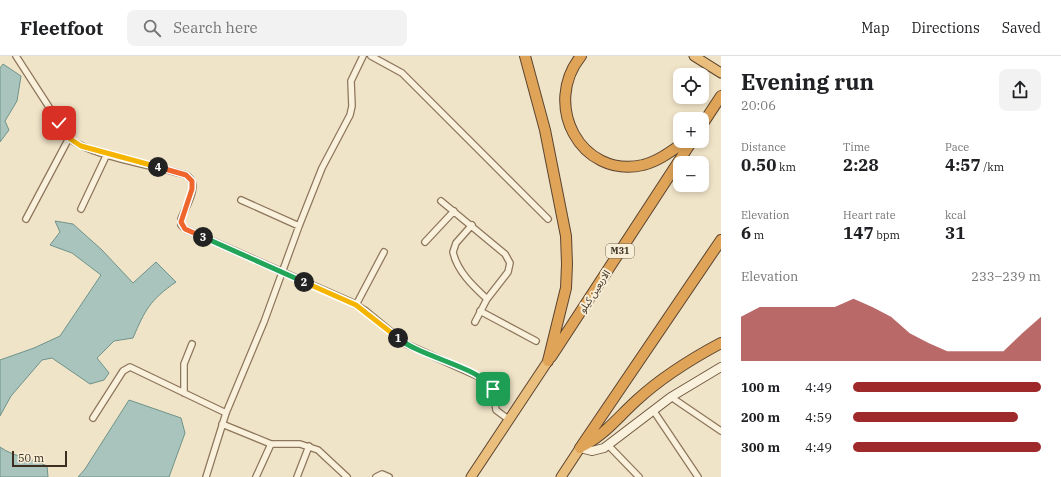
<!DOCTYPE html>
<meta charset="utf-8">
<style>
body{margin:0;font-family:"IBM Plex Serif","Noto Sans Arabic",serif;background:#f2f2f2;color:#202124;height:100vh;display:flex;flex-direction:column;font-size:15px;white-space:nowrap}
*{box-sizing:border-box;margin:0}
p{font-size:13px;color:#757577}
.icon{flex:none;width:22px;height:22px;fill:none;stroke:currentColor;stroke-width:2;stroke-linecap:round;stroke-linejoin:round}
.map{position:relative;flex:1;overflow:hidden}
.panel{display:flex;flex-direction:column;background:#fff;width:340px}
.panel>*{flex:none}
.buttons{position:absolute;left:673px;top:12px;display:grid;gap:8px}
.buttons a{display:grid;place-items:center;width:36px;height:36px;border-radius:8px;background:#fff;box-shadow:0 2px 6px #0003;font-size:20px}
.scale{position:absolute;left:12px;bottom:10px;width:55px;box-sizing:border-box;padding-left:4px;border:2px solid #3d2e20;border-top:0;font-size:11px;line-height:14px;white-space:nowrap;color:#3d2e20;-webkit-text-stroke:3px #f7eed8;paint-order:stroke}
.pin{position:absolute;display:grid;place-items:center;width:34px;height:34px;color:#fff;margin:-17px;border-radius:8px;box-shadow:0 2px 6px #0006}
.km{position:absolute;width:20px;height:20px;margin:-10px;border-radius:50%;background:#222;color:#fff;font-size:11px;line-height:20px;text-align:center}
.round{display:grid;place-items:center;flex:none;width:42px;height:42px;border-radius:8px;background:#f2f2f2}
.overview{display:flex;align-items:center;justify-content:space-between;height:68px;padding:0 20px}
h1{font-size:22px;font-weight:800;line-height:30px}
.figures{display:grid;grid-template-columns:repeat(3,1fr);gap:6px;height:68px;padding:4px 20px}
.figures div{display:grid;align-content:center}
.figures b{font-size:17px;font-weight:800}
.figures small{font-size:11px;font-weight:400}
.figures p{font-size:11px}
.chart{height:112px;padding:8px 20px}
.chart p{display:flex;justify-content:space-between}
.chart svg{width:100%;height:72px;margin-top:4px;fill:#9e2a2b;opacity:.7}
ul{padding:0 20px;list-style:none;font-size:13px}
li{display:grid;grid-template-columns:64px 48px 1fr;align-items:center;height:30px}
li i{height:10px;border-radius:5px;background:#9e2a2b}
header{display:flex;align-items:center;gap:24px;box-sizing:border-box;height:56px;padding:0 20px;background:#fff;border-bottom:1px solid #e0e0e0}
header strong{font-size:19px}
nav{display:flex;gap:22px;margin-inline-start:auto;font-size:14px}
.search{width:280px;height:36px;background:#f2f2f2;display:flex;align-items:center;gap:10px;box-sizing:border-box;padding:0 14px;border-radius:8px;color:#757577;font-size:15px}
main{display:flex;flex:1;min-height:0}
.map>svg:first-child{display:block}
.water{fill:#a9c4bc;stroke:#6f938a}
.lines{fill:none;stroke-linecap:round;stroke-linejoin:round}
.minor-casing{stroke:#8d765c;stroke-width:8}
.secondary-casing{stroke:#6f573f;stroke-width:10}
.trunk-casing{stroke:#5b4430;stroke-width:11}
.motorway-casing{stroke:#5b4430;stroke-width:12}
.minor{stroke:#faf1dc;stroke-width:5.5}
.secondary{stroke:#faf1dc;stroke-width:8}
.trunk{stroke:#eabe7c;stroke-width:9}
.motorway{stroke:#e0a458;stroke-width:10}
.split-1-casing{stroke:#fff;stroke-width:8}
.split-2-casing{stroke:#fff;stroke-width:8}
.split-3-casing{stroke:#fff;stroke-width:8}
.split-4-casing{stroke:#fff;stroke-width:8}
.split-5-casing{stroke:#fff;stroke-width:8}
.split-1{stroke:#22a559;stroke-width:5}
.split-2{stroke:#f5b400;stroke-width:5}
.split-3{stroke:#22a559;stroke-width:5}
.split-4{stroke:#f0652b;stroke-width:5}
.split-5{stroke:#f5b400;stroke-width:5}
.labels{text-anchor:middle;stroke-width:4;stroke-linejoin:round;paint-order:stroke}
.shield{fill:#f7eed8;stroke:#756857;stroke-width:1}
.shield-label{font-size:9px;font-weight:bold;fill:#3d2e20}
.street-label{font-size:10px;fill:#3d2e20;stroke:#f7eed8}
</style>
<header>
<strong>Fleetfoot</strong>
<div class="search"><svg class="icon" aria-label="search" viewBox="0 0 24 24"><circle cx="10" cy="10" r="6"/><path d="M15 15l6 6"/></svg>Search here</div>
<nav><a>Map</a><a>Directions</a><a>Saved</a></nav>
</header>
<main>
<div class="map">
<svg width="721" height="421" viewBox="0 0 721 421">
<rect width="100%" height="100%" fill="#f0e4c8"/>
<path class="water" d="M 3,8 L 21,20 L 17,45 L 5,65 L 9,74 L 0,86 L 0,12 Z
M 55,165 L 73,168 L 102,194 L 133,227 L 156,206 L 176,226 C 150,244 145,254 133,282 L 114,285 L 97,302 L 109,317 L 104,324 L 90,328 L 52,302 L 42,304 L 11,340 L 0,360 L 0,304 L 34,292 L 60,280 L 101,219 L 72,197 L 50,189 L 60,176 Z
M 129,344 L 181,362 L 185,377 L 169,421 L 78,421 L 85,413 Z
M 0,391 C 14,401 31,402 47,410 L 48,421 L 0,421 Z"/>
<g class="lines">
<defs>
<path id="minor" d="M 16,0 L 69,82 C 90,100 157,110 186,119 C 202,128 185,151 181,163 L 181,169 L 185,173 L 351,246 L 366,255 L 406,288 L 484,323 L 493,333 L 496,354 L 508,363
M 371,0 L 402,17 L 548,163
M 241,144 L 299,170
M 441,145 L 505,198 L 510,207 L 508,216 L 487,243 L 475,266
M 81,153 L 107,98
M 26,163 L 69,82
M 472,169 L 456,187 L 453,196 C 457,215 473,230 487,243
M 425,186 L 454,155
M 356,249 L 384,196
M 480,255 L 536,285
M 184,337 L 184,308 L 192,288
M 671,341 L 721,375
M 653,354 L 698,421
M 93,362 L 123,315 L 130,311 L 226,357
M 222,368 L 271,388 L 300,388 L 318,394 L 347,421
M 608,389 L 639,421
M 206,421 L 226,357 L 264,266 L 299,170 L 322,112 L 350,59 L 352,50 L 351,25 L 363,0
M 256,421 L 271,388
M 297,421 L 309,390
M 376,421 L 382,418 L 389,421"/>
<path id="secondary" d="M 580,392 L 592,395 L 604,392 L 671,341 L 721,311"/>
<path id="trunk" d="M 694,0 L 721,17
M 471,421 L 548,305
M 561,421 L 580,392"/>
<path id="motorway" d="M 525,0 L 545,74 L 566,180 L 567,208 L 566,232 L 548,305
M 581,0 C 542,48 580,123 643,109 C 659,105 673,94 686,85
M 702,69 L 721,40
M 551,301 L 692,85
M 581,391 C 604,380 618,361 637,344 C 662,321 691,303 721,287
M 580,392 L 721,184"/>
</defs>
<use href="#minor" class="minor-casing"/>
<use href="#secondary" class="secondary-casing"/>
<use href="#trunk" class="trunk-casing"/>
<use href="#motorway" class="motorway-casing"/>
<use href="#minor" class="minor"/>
<use href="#secondary" class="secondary"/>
<use href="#trunk" class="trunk"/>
<use href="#motorway" class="motorway"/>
</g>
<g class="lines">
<defs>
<path id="split-1" d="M 398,282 C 420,301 482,312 493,333"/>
<path id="split-2" d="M 304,226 L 356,249 L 398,282"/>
<path id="split-3" d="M 203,181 L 304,226"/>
<path id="split-4" d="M 158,111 L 186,119 L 192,125 L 192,133 L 181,166 L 185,173 L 203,181"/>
<path id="split-5" d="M 59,67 L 69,82 L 81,90 L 158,111"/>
</defs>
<use href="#split-1" class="split-1-casing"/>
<use href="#split-2" class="split-2-casing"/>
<use href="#split-3" class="split-3-casing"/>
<use href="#split-4" class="split-4-casing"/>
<use href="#split-5" class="split-5-casing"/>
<use href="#split-1" class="split-1"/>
<use href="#split-2" class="split-2"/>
<use href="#split-3" class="split-3"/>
<use href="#split-4" class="split-4"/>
<use href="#split-5" class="split-5"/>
</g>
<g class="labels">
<rect class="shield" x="606" y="188" width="28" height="14" rx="3"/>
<g class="shield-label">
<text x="620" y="198">M31</text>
</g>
<g class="street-label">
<text transform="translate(594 235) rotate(-57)" y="4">الاربعين كيلو</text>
</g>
</g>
</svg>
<div class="buttons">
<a><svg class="icon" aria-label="locate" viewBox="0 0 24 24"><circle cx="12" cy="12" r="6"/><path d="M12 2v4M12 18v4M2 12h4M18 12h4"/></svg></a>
<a>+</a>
<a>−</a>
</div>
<div class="scale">50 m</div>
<div class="pin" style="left:493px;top:333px;background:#1e9e55"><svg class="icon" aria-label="arrive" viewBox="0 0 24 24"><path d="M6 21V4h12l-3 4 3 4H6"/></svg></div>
<div class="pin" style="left:59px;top:67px;background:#d93025"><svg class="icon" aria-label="check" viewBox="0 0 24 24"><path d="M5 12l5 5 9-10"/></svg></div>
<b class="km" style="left:398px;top:282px">1</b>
<b class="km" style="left:304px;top:226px">2</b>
<b class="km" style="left:203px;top:181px">3</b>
<b class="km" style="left:158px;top:111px">4</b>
</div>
<section class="panel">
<div class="overview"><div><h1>Evening run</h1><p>20:06</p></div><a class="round"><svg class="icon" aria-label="share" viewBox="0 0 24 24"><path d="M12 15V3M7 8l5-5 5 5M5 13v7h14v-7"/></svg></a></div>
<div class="figures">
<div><p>Distance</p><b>0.50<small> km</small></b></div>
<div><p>Time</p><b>2:28</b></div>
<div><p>Pace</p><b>4:57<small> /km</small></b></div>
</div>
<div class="figures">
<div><p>Elevation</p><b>6<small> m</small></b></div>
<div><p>Heart rate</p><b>147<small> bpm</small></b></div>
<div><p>kcal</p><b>31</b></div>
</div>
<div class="chart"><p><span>Elevation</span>233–239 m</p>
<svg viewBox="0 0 160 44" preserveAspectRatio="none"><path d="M0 44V17L10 11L20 11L30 11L40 11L50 11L60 6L70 11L80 17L90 27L100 33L110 38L120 38L130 38L140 38L150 27L160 17V44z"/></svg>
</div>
<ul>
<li><b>100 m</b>4:49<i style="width:100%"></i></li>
<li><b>200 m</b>4:59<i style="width:88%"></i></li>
<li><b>300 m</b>4:49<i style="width:100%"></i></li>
</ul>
</section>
</main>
